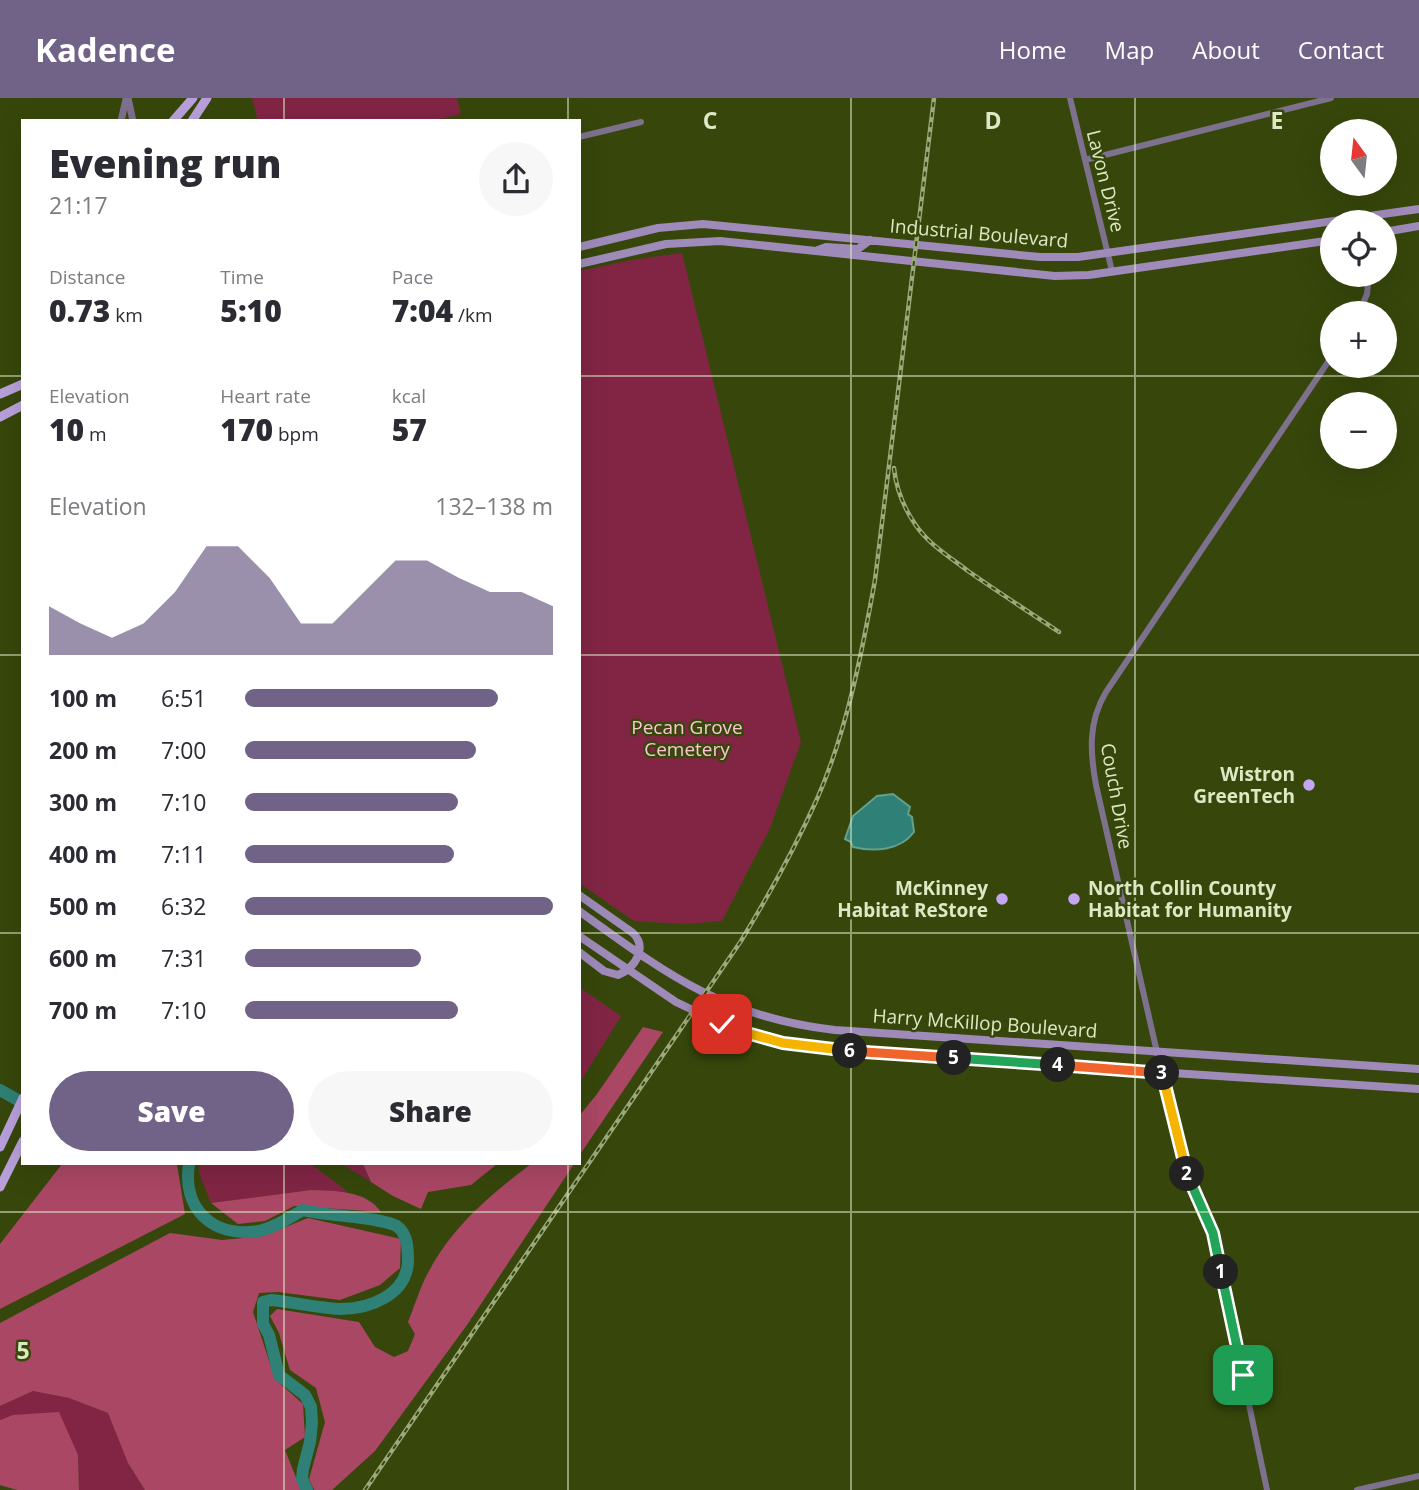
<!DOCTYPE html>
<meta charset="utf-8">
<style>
body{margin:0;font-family:"Open Sans",sans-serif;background:#f7f7f7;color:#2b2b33;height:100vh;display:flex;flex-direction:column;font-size:26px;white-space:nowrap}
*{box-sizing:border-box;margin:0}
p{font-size:23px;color:#7c7c81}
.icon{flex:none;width:38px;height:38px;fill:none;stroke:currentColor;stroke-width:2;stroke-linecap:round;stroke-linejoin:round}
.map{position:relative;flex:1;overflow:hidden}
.side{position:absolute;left:21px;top:21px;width:560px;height:1046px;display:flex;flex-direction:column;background:#fff;border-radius:0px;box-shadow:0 7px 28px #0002}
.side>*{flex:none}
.needle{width:46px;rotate:345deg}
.controls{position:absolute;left:1320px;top:21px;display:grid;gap:14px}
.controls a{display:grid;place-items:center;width:77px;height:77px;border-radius:50%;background:#fff;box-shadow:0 7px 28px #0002;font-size:35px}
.pin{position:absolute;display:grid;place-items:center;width:60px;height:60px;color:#fff;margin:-30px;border-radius:14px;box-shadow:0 4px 10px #0006}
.km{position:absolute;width:35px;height:35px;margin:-18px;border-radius:50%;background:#222;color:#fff;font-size:19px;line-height:35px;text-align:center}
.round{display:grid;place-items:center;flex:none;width:74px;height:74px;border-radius:37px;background:#f7f7f7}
.headline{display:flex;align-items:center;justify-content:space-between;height:119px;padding:0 28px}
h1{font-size:38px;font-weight:800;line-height:52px}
.metrics{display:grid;grid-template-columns:repeat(3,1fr);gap:10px;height:119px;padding:7px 28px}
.metrics div{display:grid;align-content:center}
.metrics b{font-size:30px;font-weight:800}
.metrics small{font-size:19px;font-weight:400}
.metrics p{font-size:19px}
.chart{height:196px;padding:14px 28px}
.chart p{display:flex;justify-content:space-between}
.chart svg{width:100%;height:126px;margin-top:7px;fill:#716288;opacity:.7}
.cta{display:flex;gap:14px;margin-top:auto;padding:14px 28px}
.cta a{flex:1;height:80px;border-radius:42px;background:#716288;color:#fff;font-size:28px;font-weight:800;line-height:80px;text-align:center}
.cta a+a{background:#f7f7f7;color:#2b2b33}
ul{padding:0 28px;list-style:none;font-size:23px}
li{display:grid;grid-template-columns:112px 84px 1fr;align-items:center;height:52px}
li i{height:18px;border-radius:9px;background:#716288}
header{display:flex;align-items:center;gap:42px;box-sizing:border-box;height:98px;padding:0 35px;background:#716288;color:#fff}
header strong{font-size:33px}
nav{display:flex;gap:38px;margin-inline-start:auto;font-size:24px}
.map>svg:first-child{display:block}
.green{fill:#822545}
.forest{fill:#aa4765}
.water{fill:#2f8076;stroke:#63a08d;stroke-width:2}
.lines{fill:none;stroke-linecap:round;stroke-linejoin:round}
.river{stroke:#2f8076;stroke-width:12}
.minor{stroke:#7d718e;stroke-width:6}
.tertiary{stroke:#7d718e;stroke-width:7}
.secondary{stroke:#9f8bba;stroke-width:8}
.primary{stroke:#b9a0db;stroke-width:9}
.rail-casing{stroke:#9ba97b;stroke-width:4.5}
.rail{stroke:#37470b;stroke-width:2;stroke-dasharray:5;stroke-linecap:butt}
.split-1-casing{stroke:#fff;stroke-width:14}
.split-2-casing{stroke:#fff;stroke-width:14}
.split-3-casing{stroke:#fff;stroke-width:14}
.split-4-casing{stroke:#fff;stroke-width:14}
.split-5-casing{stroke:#fff;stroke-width:14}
.split-6-casing{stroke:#fff;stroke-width:14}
.split-7-casing{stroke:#fff;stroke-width:14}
.split-8-casing{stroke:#fff;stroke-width:14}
.split-1{stroke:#22a559;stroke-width:9}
.split-2{stroke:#22a559;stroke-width:9}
.split-3{stroke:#f5b400;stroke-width:9}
.split-4{stroke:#f0652b;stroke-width:9}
.split-5{stroke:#22a559;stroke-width:9}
.split-6{stroke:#f0652b;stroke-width:9}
.split-7{stroke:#f5b400;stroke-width:9}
.split-8{stroke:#f5b400;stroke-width:9}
.grid{fill:none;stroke:#dce9c4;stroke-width:2;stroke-opacity:0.55}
.poi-dot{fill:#c6a6f0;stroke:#37470b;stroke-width:2.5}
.labels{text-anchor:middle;stroke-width:5;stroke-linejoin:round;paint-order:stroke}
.street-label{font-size:19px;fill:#dce9c4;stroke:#37470b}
.park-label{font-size:19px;fill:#fcc4d1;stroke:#37470b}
.poi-label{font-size:19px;font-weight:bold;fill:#dce9c4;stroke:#37470b;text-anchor:end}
.grid-label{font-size:23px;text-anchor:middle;font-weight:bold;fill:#dce9c4;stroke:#37470b;stroke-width:5;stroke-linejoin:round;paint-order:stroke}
</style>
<header>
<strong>Kadence</strong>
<nav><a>Home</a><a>Map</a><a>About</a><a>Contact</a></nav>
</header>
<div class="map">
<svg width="1419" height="1392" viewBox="0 0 1419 1392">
<rect width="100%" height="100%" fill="#37470b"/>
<path class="green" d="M 252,0 L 457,0 L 461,16 L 435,23 L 258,23 Z
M 682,155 L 801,644 L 770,730 L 722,823 L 685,826 L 634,823 L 579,785 L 579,173 L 632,162 Z
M 579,889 L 621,918 L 579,986 Z
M 199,1066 L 311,1066 L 348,1094 L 311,1092 L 211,1105 L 199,1075 Z
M 342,1066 L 363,1066 L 371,1084 Z
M 33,1293 L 69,1300 L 108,1315 L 128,1365 L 145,1392 L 79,1392 L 78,1357 L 13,1317 L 0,1322 L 0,1308 Z"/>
<path class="forest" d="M 643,929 L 663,934 L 579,1058 L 579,1018 L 597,996 Z
M 62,1066 L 177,1066 L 185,1116 L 0,1211 L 0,1146 Z
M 363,1066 L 497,1066 L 471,1087 L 428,1094 L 421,1111 L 393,1098 L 371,1084 Z
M 531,1066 L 574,1066 L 467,1227 L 375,1353 L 332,1392 L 314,1392 L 309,1381 L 325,1324 L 316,1290 L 290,1272 L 279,1235 L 270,1218 L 277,1211 L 359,1224 L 375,1249 L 394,1259 L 408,1253 L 415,1236 L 408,1224 C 415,1207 420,1189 429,1173 C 453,1128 491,1096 531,1066 Z
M 311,1092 C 335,1093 366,1092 381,1114 L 294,1108 L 265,1123 L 238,1126 L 211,1105 Z
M 308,1120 L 401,1141 L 400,1170 L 380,1187 L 340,1202 L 278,1194 L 259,1195 L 253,1214 L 275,1281 L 303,1306 L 305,1339 L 285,1352 L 301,1392 L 145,1392 L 128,1365 L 108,1315 L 69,1300 L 33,1293 L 0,1308 L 0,1225 L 170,1135 L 222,1142 L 263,1138 Z
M 59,1314 L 78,1357 L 79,1392 L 17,1392 L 0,1387 L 0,1322 L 13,1317 Z"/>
<path class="water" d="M 893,696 L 910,709 L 908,716 L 912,719 L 914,734 C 900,753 874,754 853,749 L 851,744 L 845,741 L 853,718 L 877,698 Z"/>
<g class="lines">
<path class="river" d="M 0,992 L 23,1005
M 189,1066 C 182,1111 213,1140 258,1133 C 273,1131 290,1119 303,1112 C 325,1118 384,1119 398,1129 C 408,1137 408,1152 408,1164 C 406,1197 370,1211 340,1211 C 319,1210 292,1204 271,1202 L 263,1204 L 263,1226 L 269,1237 L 279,1277 L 305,1297 L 311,1309 L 312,1325 L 310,1344 L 303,1371 L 302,1381 L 307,1392"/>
<path class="minor" d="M 1070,0 L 1112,173
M 579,39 L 641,24
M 1085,62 L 1331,0
M 1359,215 L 1367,196 L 1369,177
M 1267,1392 L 1213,1135 L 1195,1098 L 1180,1055 L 1096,687 C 1090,654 1088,624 1106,594 L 1332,258
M 1357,1392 L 1419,1378"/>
<path class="tertiary" d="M 128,0 L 133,23
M 121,23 L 126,1"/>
<path class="secondary" d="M 1384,134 L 1419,128
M 579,149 L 658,130 L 703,126 L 1040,159 L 1078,159 L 1419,111
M 818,152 L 826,149 L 858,151 L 870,142
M 579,166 L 666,146 L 720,143 L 1055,178 L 1089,177 L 1332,142
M 579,797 L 633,835 C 648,850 635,870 618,877 L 604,873 L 579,854
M 579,813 C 668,877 723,919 835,932 L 1419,971
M 579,838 L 676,904 L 722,926 L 783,945 L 880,956 L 1419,991"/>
<path class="primary" d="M 173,23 L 193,0
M 192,23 L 207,0
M 0,296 L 23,286
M 0,319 L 23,307
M 0,1049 L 23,1000
M 0,1089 L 23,1043"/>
<defs>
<path id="rail" d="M 894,370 C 896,390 904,410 915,426 C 928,446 950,459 968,473 C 998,494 1029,514 1059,534
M 365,1392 L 741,843 C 769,797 795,750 817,701 C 847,633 862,554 875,482 L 934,0"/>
</defs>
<use href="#rail" class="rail-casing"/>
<use href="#rail" class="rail"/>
</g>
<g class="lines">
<defs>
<path id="split-1" d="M 1221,1174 L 1243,1277"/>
<path id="split-2" d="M 1187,1076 L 1213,1135 L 1221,1174"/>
<path id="split-3" d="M 1162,975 L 1187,1076"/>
<path id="split-4" d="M 1058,967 L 1162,975"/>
<path id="split-5" d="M 954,960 L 1058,967"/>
<path id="split-6" d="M 850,953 L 954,960"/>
<path id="split-7" d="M 747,935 L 783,945 L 850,953"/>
<path id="split-8" d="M 722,926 L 747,935"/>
</defs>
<use href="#split-1" class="split-1-casing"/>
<use href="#split-2" class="split-2-casing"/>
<use href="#split-3" class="split-3-casing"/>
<use href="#split-4" class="split-4-casing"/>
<use href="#split-5" class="split-5-casing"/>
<use href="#split-6" class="split-6-casing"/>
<use href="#split-7" class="split-7-casing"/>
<use href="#split-8" class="split-8-casing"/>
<use href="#split-1" class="split-1"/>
<use href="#split-2" class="split-2"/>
<use href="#split-3" class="split-3"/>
<use href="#split-4" class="split-4"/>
<use href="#split-5" class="split-5"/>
<use href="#split-6" class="split-6"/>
<use href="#split-7" class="split-7"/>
<use href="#split-8" class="split-8"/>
</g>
<path class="grid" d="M 284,0 L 284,23M 568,0 L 568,23M 851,0 L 851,1392M 1135,0 L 1135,1392M 0,278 L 23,278M 579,278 L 1419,278M 0,557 L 23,557M 579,557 L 1419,557M 0,835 L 23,835M 579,835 L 1419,835M 284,1066 L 284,1392M 568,1066 L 568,1392M 0,1114 L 1419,1114"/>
<g class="poi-dot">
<circle cx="1309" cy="687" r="7"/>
<circle cx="1002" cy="801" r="7"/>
<circle cx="1074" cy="801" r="7"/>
</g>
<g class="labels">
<g class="street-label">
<text transform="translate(1106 83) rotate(76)" y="7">Lavon Drive</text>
<text transform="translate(979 135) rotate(5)" y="7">Industrial Boulevard</text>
<text transform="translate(1117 698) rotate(80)" y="7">Couch Drive</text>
<text transform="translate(985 925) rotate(4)" y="7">Harry McKillop Boulevard</text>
</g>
<g class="park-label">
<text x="687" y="636">Pecan Grove<tspan x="687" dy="22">Cemetery</tspan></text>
</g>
<g class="poi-label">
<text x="1295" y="683">Wistron<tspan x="1295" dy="22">GreenTech</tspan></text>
<text x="988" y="797">McKinney<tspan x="988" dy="22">Habitat ReStore</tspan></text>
<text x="1088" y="797" text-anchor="start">North Collin County<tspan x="1088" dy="22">Habitat for Humanity</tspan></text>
</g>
</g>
<g class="grid-label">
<text x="710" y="31">C</text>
<text x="993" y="31">D</text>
<text x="1277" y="31">E</text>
<text x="23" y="1261">5</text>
</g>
</svg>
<div class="controls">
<a><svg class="needle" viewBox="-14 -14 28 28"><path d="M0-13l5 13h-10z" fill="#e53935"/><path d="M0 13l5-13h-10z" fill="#7c7c81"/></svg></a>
<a><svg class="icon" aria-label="locate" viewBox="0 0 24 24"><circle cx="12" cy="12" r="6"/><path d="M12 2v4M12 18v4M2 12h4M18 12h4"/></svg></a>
<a>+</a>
<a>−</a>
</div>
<div class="pin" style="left:1243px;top:1277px;background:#1e9e55"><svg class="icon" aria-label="arrive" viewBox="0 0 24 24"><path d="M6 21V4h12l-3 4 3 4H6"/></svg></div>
<div class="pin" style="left:722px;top:926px;background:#d93025"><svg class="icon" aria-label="check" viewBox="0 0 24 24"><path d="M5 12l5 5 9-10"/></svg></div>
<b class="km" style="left:1221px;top:1174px">1</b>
<b class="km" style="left:1187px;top:1076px">2</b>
<b class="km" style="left:1162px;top:975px">3</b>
<b class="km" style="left:1058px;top:967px">4</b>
<b class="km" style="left:954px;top:960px">5</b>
<b class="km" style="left:850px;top:953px">6</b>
<section class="side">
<div class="headline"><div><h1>Evening run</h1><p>21:17</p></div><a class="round"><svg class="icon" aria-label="share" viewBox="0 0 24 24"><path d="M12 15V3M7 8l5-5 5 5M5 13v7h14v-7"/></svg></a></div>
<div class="metrics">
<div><p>Distance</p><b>0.73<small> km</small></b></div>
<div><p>Time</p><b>5:10</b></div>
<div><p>Pace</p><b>7:04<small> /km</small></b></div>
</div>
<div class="metrics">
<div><p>Elevation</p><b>10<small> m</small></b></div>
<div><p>Heart rate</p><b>170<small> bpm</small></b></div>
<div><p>kcal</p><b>57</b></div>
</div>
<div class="chart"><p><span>Elevation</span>132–138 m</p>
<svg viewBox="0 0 160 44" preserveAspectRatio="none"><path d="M0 44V27L10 33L20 38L30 33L40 22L50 6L60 6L70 17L80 33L90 33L100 22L110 11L120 11L130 17L140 22L150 22L160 27V44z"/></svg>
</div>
<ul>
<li><b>100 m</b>6:51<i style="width:82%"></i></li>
<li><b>200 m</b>7:00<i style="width:75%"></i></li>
<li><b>300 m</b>7:10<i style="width:69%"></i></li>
<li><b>400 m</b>7:11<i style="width:68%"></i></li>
<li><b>500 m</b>6:32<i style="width:100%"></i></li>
<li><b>600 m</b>7:31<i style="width:57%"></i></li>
<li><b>700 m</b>7:10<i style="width:69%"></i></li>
</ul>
<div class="cta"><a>Save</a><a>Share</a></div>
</section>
</div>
